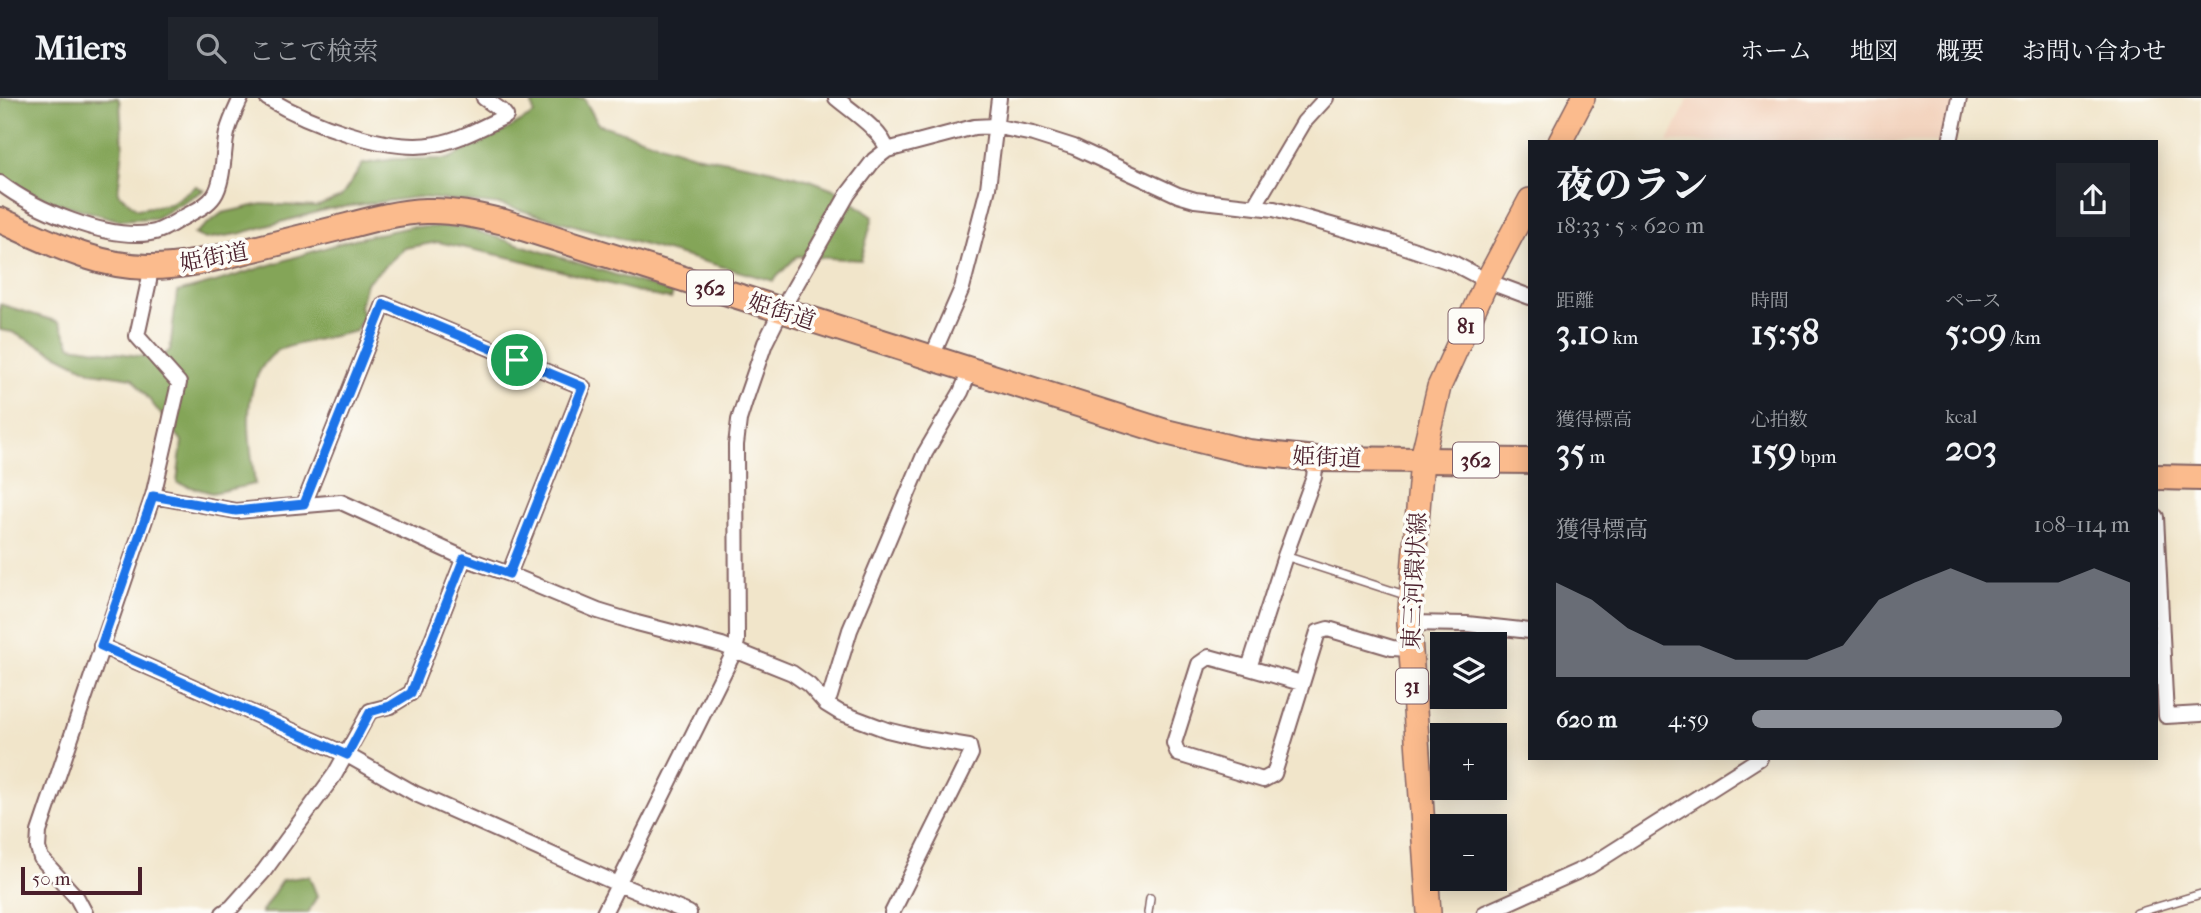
<!DOCTYPE html>
<html lang="ja">
<meta charset="utf-8">
<style>
body{margin:0;font-family:"IM FELL French Canon","Noto Serif JP",serif;background:#20242c;color:#f1f3f6;height:100vh;display:flex;flex-direction:column;font-size:26px;white-space:nowrap}
*{box-sizing:border-box;margin:0}
p{font-size:23px;color:#9ea1a6}
.icon{flex:none;width:38px;height:38px;fill:none;stroke:currentColor;stroke-width:2;stroke-linecap:round;stroke-linejoin:round}
.map{position:relative;flex:1;overflow:hidden}
.details{position:absolute;left:1528px;top:42px;width:630px;height:620px;display:flex;flex-direction:column;background:#171b24;border-radius:0px;box-shadow:0 4px 18px #0003}
.details>*{flex:none}
.buttons{position:absolute;left:1430px;top:534px;display:grid;gap:14px}
.buttons a{display:grid;place-items:center;width:77px;height:77px;border-radius:0px;background:#171b24;box-shadow:0 4px 18px #0003;font-size:35px}
.scale{position:absolute;left:21px;bottom:18px;width:121px;box-sizing:border-box;padding-left:7px;border:4px solid #4a1f2b;border-top:0;font-size:19px;line-height:24px;white-space:nowrap;color:#4a1f2b;-webkit-text-stroke:5px #fdfcf7;paint-order:stroke}
.pin{position:absolute;display:grid;place-items:center;width:60px;height:60px;color:#fff;margin:-30px;border:4px solid #fff;border-radius:50%;box-shadow:0 2px 7px #0007}
.round{display:grid;place-items:center;flex:none;width:74px;height:74px;border-radius:0px;background:#20242c}
.summary{display:flex;align-items:center;justify-content:space-between;height:119px;padding:0 28px}
h1{font-size:38px;font-weight:800;line-height:52px}
.figures{display:grid;grid-template-columns:repeat(3,1fr);gap:10px;height:119px;padding:7px 28px}
.figures div{display:grid;align-content:center}
.figures b{font-size:35px;font-weight:800}
.figures small{font-size:19px;font-weight:400}
.figures p{font-size:19px}
.chart{height:196px;padding:14px 28px}
.chart p{display:flex;justify-content:space-between}
.chart svg{width:100%;height:126px;margin-top:7px;fill:#8c9099;opacity:.7}
ul{padding:0 28px;list-style:none;font-size:23px}
li{display:grid;grid-template-columns:112px 84px 1fr;align-items:center;height:52px}
li i{height:18px;border-radius:9px;background:#8c9099}
header{display:flex;align-items:center;gap:42px;box-sizing:border-box;height:98px;padding:0 35px;background:#171b24;border-bottom:2px solid #363941}
header strong{font-size:33px}
nav{display:flex;gap:38px;margin-inline-start:auto;font-size:24px}
.search{width:490px;height:63px;background:#20242c;display:flex;align-items:center;gap:18px;box-sizing:border-box;padding:0 24px;border-radius:0px;color:#9ea1a6;font-size:26px}
.map>svg:first-child{display:block}
.built{fill:#f3d4bf}
.forest{fill:#84a559;stroke:#676242;stroke-width:2}
.lines{fill:none;stroke-linecap:round;stroke-linejoin:round}
.service-casing{stroke:#846463;stroke-width:10}
.minor-casing{stroke:#846463;stroke-width:18}
.primary-casing{stroke:#846463;stroke-width:26}
.trunk-casing{stroke:#846463;stroke-width:28}
.service{stroke:#fff;stroke-width:7}
.minor{stroke:#fff;stroke-width:14}
.primary{stroke:#fbbb8d;stroke-width:23}
.trunk{stroke:#fbbb8d;stroke-width:24}
.route-casing{stroke:#fff;stroke-width:14}
.route{stroke:#1a73e8;stroke-width:9}
.labels{text-anchor:middle;stroke-width:7;stroke-linejoin:round;paint-order:stroke}
.shield{fill:#fdfcf7;stroke:#806168;stroke-width:2}
.shield-label{font-size:21px;font-weight:bold;fill:#4a1f2b}
.street-label{font-size:23px;fill:#4a1f2b;stroke:#fdfcf7}
</style>
<header>
<strong>Milers</strong>
<div class="search"><svg class="icon" aria-label="search" viewBox="0 0 24 24"><circle cx="10" cy="10" r="6"/><path d="M15 15l6 6"/></svg>ここで検索</div>
<nav><a>ホーム</a><a>地図</a><a>概要</a><a>お問い合わせ</a></nav>
</header>
<div class="map">
<svg width="2201" height="815" viewBox="0 0 2201 815">
<rect width="100%" height="100%" fill="#fdfcf7"/>
<filter id="ink" filterUnits="userSpaceOnUse"><feTurbulence type="fractalNoise" baseFrequency=".0143" numOctaves="2"/><feDisplacementMap in="SourceGraphic" scale="14" xChannelSelector="R" yChannelSelector="G"/><feConvolveMatrix kernelMatrix="1 2 1 2 8 2 1 2 1" color-interpolation-filters="sRGB"/></filter>
<filter id="wash" filterUnits="userSpaceOnUse"><feTurbulence type="fractalNoise" baseFrequency=".00686" numOctaves="4" result="noise"/><feDisplacementMap in="SourceGraphic" scale="28" xChannelSelector="R" yChannelSelector="G"/><feGaussianBlur stdDeviation="1.57" result="paint"/><feColorMatrix in="noise" values="0 0 0 0 0 0 0 0 0 0 0 0 0 0 0 0 0 1.4 0 .05"/><feComposite in="paint" operator="in"/></filter>
<g filter="url(#wash)">
<rect width="100%" height="100%" fill="#f1e5ca"/>
<path class="built" d="M 1689,0 L 1954,0 L 1945,44 L 1668,44 Z"/>
<path class="forest" d="M 0,0 L 118,0 L 120,5 L 123,51 L 118,95 L 137,111 L 170,106 L 196,88 L 204,92 L 156,120 L 118,122 L 54,104 L 0,82 Z
M 531,0 L 584,0 L 598,26 L 694,57 L 761,69 L 810,82 L 836,92 L 873,119 L 861,162 L 797,158 L 773,183 L 502,107 L 418,99 L 328,111 L 238,136 L 205,141 L 194,136 L 222,115 L 262,106 L 316,109 L 341,99 L 363,66 L 394,61 L 448,61 L 496,38 L 534,16 Z
M 410,129 L 464,129 L 673,195 L 671,201 L 654,198 L 517,161 L 438,144 L 405,150 L 366,185 L 360,208 L 363,218 L 356,233 C 342,237 285,247 277,253 C 237,284 250,342 255,386 L 212,395 L 177,385 L 182,343 L 132,280 L 92,274 L 12,234 L 0,232 L 0,206 L 59,224 L 71,248 L 159,261 L 170,252 L 177,194 L 215,184 L 350,142 Z
M 309,778 L 317,798 L 308,815 L 261,815 L 282,782 Z"/>
</g>
<g filter="url(#ink)">
<g class="lines">
<defs>
<path id="service" d="M 1285,458 L 1408,498
M 1148,815 L 1150,800
M 2137,815 L 2201,796"/>
<path id="minor" d="M 267,0 C 307,24 388,56 436,46 C 460,42 484,28 506,18 L 502,13 L 484,0
M 836,0 C 850,12 883,33 887,52
M 1950,44 L 1959,0
M 0,85 C 34,111 106,142 150,135 C 161,134 173,125 184,119 C 195,113 207,108 214,98 C 224,84 223,53 227,35 C 230,23 236,11 241,0
M 1255,107 L 1304,24 L 1326,0
M 931,261 L 962,190 L 988,90 L 999,0
M 153,398 L 236,413 L 341,404 L 464,460 L 509,476 L 598,513 L 637,525 L 722,547 L 792,575 L 809,587 L 826,606 L 839,614 L 887,632 L 920,640 L 969,648 L 971,656 L 892,815
M 304,406 L 384,206 L 583,289 L 509,476
M 2156,419 L 2166,618 L 2201,616
M 1409,525 L 1467,526 L 1530,533
M 101,548 L 347,657 L 416,696 L 618,786 L 689,815
M 1249,570 L 1209,559 L 1199,566 L 1174,645 L 1178,656 L 1263,682 L 1274,676 L 1318,534 L 1328,531 L 1392,550 L 1410,551
M 1301,585 L 1249,570 L 1285,458 L 1314,379 L 1316,361
M 826,606 L 830,598 L 850,532 L 925,355 L 961,294 L 970,273
M 85,815 L 77,800 L 41,760 L 38,750 L 39,734 L 153,398 L 179,285 L 137,238 L 149,183 L 150,169
M 223,815 L 232,809 L 264,773 L 335,676 L 370,613 L 390,608 L 411,595 L 464,460
M 604,815 L 735,552 L 737,543 L 736,347 L 739,322 L 745,303 L 765,245 L 781,213 L 848,96 L 874,62 L 887,52 L 974,29 L 994,28 L 1033,36 L 1074,49 L 1178,97 L 1195,102 L 1274,111 L 1391,144 L 1453,165 L 1487,183 L 1530,199
M 1485,815 L 1590,768 L 1760,660"/>
<path id="primary" d="M 1560,44 L 1583,0
M 1429,815 L 1409,525 L 1422,361 L 1439,289 L 1487,183 L 1530,102"/>
<path id="trunk" d="M 0,122 C 47,143 98,170 151,169 C 184,169 217,160 250,152 C 282,144 315,136 347,128 C 373,121 399,114 426,113 C 453,112 478,118 504,124 L 1166,334 L 1248,354 L 1316,361 L 1530,363
M 2156,379 L 2201,380"/>
</defs>
<use href="#service" class="service-casing"/>
<use href="#minor" class="minor-casing"/>
<use href="#primary" class="primary-casing"/>
<use href="#trunk" class="trunk-casing"/>
<use href="#service" class="service"/>
<use href="#minor" class="minor"/>
<use href="#primary" class="primary"/>
<use href="#trunk" class="trunk"/>
</g>
</g>
<g class="lines" filter="url(#ink)">
<defs>
<path id="route" d="M 384,206 L 583,289 L 509,476 L 464,460 L 411,595 L 390,608 L 370,614 L 347,657 L 101,548 L 153,398 L 236,413 L 304,406 Z"/>
</defs>
<use href="#route" class="route-casing"/>
<use href="#route" class="route"/>
</g>
<g class="labels">
<g class="shield">
<rect x="687" y="172.5" width="46" height="35" rx="5"/>
<rect x="1448.5" y="210.5" width="35" height="35" rx="5"/>
<rect x="1453" y="344.5" width="46" height="35" rx="5"/>
<rect x="1396" y="570.5" width="32" height="35" rx="5"/>
</g>
<g class="shield-label">
<text x="710" y="197">362</text>
<text x="1466" y="235">81</text>
<text x="1476" y="369">362</text>
<text x="1412" y="595">31</text>
</g>
<g class="street-label">
<text transform="translate(214 159) rotate(-11)" y="8">姫街道</text>
<text transform="translate(782 213) rotate(18)" y="8">姫街道</text>
<text transform="translate(1327 359) rotate(2)" y="8">姫街道</text>
<text transform="translate(1414 483) rotate(-87)" y="8">東三河環状線</text>
</g>
</g>
</svg>
<div class="buttons">
<a><svg class="icon" aria-label="layers" viewBox="0 0 24 24"><path d="M12 4l9 5-9 5-9-5zM3 14l9 5 9-5"/></svg></a>
<a>+</a>
<a>−</a>
</div>
<div class="scale">50 m</div>
<div class="pin" style="left:517px;top:262px;background:#1e9e55"><svg class="icon" aria-label="arrive" viewBox="0 0 24 24"><path d="M6 21V4h12l-3 4 3 4H6"/></svg></div>
<section class="details">
<div class="summary"><div><h1>夜のラン</h1><p>18:33 · 5 × 620 m</p></div><a class="round"><svg class="icon" aria-label="share" viewBox="0 0 24 24"><path d="M12 15V3M7 8l5-5 5 5M5 13v7h14v-7"/></svg></a></div>
<div class="figures">
<div><p>距離</p><b>3.10<small> km</small></b></div>
<div><p>時間</p><b>15:58</b></div>
<div><p>ペース</p><b>5:09<small> /km</small></b></div>
</div>
<div class="figures">
<div><p>獲得標高</p><b>35<small> m</small></b></div>
<div><p>心拍数</p><b>159<small> bpm</small></b></div>
<div><p>kcal</p><b>203</b></div>
</div>
<div class="chart"><p><span>獲得標高</span>108–114 m</p>
<svg viewBox="0 0 160 44" preserveAspectRatio="none"><path d="M0 44V11L10 17L20 27L30 33L40 33L50 38L60 38L70 38L80 33L90 17L100 11L110 6L120 11L130 11L140 11L150 6L160 11V44z"/></svg>
</div>
<ul>
<li><b>620 m</b>4:59<i style="width:82%"></i></li>
</ul>
</section>
</div>
